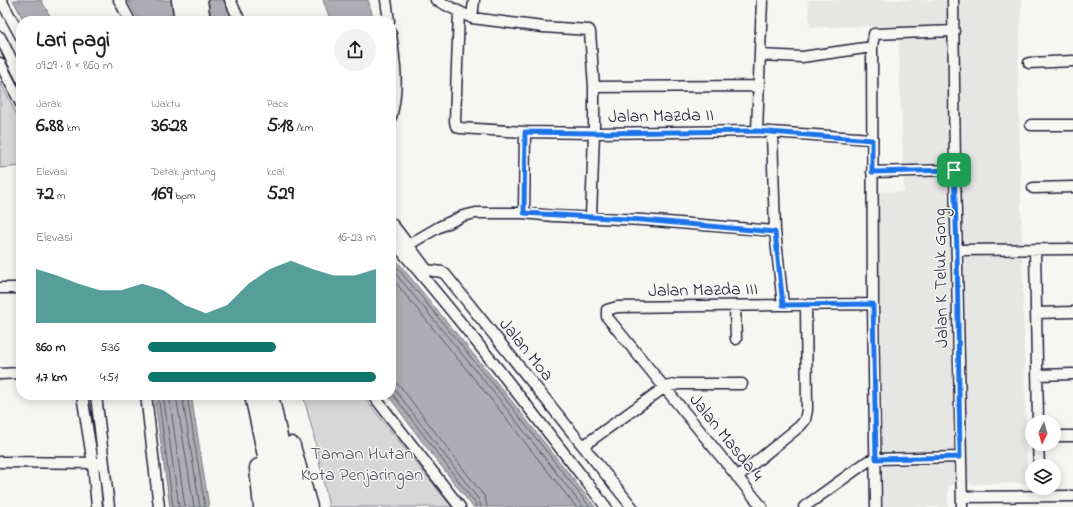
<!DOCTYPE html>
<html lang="id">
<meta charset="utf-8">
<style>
body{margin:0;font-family:"Indie Flower",sans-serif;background:#f2f2f2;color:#202124;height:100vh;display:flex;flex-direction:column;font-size:15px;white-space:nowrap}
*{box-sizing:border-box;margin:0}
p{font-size:13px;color:#757577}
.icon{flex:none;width:22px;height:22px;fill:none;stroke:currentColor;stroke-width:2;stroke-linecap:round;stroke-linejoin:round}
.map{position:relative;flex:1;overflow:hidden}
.details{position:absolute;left:16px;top:16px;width:380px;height:384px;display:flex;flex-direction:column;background:#fff;border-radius:16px;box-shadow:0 2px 10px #0003}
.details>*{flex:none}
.needle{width:26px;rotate:185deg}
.buttons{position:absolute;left:1025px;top:415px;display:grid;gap:8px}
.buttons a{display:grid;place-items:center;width:36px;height:36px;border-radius:50%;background:#fff;box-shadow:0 2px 10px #0003;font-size:20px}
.pin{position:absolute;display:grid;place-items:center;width:34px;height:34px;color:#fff;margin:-17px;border-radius:8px;box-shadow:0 2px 6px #0006}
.round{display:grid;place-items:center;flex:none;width:42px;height:42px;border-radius:21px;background:#f2f2f2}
.head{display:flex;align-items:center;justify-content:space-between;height:68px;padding:0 20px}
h1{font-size:22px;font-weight:800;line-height:30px}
.stats{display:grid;grid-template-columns:repeat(3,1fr);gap:6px;height:68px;padding:4px 20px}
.stats div{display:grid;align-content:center}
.stats b{font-size:20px;font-weight:800}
.stats small{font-size:11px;font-weight:400}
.stats p{font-size:11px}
.chart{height:112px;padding:8px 20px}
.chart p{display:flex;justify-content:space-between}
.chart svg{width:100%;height:72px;margin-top:4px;fill:#0f766e;opacity:.7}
ul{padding:0 20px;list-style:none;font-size:13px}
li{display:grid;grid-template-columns:64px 48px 1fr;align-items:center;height:30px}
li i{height:10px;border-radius:5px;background:#0f766e}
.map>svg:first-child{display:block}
.built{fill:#e6e6e4}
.green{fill:#d7d7d7;stroke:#7c7c89}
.water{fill:#adadb3;stroke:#757583}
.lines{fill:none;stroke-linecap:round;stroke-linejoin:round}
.shore{stroke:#5a5a6b;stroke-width:1}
.minor-casing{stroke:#22223b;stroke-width:13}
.motorway-casing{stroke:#22223b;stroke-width:21}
.minor{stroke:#f6f6f2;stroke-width:10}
.motorway{stroke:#f6f6f2;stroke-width:18}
.route-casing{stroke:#fff;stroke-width:8}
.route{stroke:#1a73e8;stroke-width:5}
.labels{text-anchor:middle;stroke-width:3;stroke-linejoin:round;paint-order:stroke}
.street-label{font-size:18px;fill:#22223b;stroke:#f6f6f2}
.park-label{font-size:18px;fill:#4f4f62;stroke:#f6f6f2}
</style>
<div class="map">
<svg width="1073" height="507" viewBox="0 0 1073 507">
<rect width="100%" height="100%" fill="#f6f6f2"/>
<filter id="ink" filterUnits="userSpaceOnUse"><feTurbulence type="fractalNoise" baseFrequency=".025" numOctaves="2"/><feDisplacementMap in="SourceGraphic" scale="8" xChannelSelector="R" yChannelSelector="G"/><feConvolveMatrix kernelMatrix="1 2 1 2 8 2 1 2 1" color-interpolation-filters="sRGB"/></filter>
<g filter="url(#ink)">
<path class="built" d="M 808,0 L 1022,0 L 1018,65 L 1027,483 L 948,485 L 948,507 L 883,507 L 878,191 L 904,192 L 898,26 L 810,27 Z"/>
<path class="green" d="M 0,81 L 21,123 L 21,166 L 0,168 Z
M 303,395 L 362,395 L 452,507 L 329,507 L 313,432 Z"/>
<path class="water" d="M 13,0 L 41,0 L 53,21 L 24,21 Z
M 128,0 L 224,0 L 234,21 L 139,21 Z
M 323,0 L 368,0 L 374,21 L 331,21 Z
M 391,254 L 506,394 L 595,507 L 473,507 L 421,440 L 388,395 L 391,395 Z
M 154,395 L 191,395 L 209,507 L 170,507 Z"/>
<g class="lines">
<path class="shore" d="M 391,260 L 503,396 L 590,507
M 391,268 L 499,399 L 583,507
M 391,277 L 494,403 L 576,507
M 391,380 L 400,386 L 484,496 L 486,501 L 487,507
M 391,387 L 395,390 L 479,500 L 481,507
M 391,392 L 475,503 L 476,507
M 158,395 L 173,507
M 163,395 L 179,507
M 169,395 L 185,507
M 176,395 L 194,507
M 182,395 L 200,507
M 187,395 L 205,507"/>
<defs>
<path id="minor" d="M 1,0 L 21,37
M 119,0 L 130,21
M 230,0 L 240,21
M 386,0 L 389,21
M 436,0 L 472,18 L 543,27 L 589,30 L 590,32 L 594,87 L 594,133 L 591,217
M 953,0 L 955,170 L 962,507
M 459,12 L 455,121 L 456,126 L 460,128 L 525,132 L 594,133 L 757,131 L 872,139
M 472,18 L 474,0
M 391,34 C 395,62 399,89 391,117
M 0,37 L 21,78
M 760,55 L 802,57 L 872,47
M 0,63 L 21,104
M 1029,63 L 1073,61
M 594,87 L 759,86
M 1031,125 L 1073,125
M 757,131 L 762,0
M 772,132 L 775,231 L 783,305
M 872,172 L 955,170
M 1033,188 L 1073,187
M 524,213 L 525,132
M 391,223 L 397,230 L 427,270 L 442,272 L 445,274 L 632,507
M 391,239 C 466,326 536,417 606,507
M 408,245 L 439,227 L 463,216 L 476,213 L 524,213 L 553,216 L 643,220 L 775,231
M 957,250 L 1073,249
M 1035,250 L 1038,422
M 0,288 L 21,288
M 735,306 L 736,339
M 1036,313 L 1073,312
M 0,374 L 21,373
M 1037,375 L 1073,374
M 82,395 L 93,464 L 97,507
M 96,395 L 109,507
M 146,395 L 159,507
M 373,395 L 460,507
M 1054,436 L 1073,436
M 1038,444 L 1039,466
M 583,446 L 665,387 L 679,384 L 742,384
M 0,462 L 98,463
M 737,477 L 800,426 L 805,420 L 807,410 L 806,305
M 962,497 L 1073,496
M 762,507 L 607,317 L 607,310 L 617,307 L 873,304
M 804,507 L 868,461 L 876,459 L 960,457
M 876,507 L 873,304 L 872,47 L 874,34 L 954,31"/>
<path id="motorway" d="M 181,0 L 184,21
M 198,0 L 201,21
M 254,395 L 278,507
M 269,395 L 293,507
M 291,446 L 308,507
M 259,468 L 263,507"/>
</defs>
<use href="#minor" class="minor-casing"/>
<use href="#motorway" class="motorway-casing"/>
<use href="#minor" class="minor"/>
<use href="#motorway" class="motorway"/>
</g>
</g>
<g class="lines" filter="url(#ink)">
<defs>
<path id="route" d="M 757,131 L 872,140 L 872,172 L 954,170 L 957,250 L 960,457 L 876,459 L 873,304 L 783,305 L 775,232 L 643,220 L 524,213 L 525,132 L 594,133 Z"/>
</defs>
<use href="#route" class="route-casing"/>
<use href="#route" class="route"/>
</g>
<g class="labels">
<g class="street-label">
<text transform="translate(661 115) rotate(-1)" y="6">Jalan Mazda II</text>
<text transform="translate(940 278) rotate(-91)" y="6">Jalan K Teluk Gong</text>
<text transform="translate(703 289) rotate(-1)" y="6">Jalan Mazda III</text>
<text transform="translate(527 349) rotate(51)" y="6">Jalan Moa</text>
<text transform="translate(727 437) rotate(51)" y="6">Jalan Masda 4</text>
</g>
<g class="park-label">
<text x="362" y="459">Taman Hutan<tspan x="362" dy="21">Kota Penjaringan</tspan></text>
</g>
</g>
</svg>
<div class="buttons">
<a><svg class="needle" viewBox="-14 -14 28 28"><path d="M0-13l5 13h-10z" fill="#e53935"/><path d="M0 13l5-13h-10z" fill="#757577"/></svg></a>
<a><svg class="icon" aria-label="layers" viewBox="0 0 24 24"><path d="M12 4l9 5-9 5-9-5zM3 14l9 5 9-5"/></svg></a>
</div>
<div class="pin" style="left:954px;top:170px;background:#1e9e55"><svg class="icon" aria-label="arrive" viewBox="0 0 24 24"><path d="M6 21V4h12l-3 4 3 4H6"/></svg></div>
<section class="details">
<div class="head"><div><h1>Lari pagi</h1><p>09:29 · 8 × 860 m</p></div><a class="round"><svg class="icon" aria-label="share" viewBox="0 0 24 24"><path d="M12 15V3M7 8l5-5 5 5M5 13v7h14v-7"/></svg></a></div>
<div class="stats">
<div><p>Jarak</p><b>6.88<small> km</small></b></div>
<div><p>Waktu</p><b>36:28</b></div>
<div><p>Pace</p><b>5:18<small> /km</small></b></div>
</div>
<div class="stats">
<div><p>Elevasi</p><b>72<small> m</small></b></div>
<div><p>Detak jantung</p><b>169<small> bpm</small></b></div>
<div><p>kcal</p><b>529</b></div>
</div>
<div class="chart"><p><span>Elevasi</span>16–23 m</p>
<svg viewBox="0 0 160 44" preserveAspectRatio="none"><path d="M0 44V11L10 15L20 20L30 24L40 24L50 20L60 24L70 33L80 38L90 33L100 20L110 11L120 6L130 11L140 15L150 15L160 11V44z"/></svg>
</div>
<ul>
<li><b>860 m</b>5:36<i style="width:56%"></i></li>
<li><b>1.7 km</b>4:51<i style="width:100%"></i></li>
</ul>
</section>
</div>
